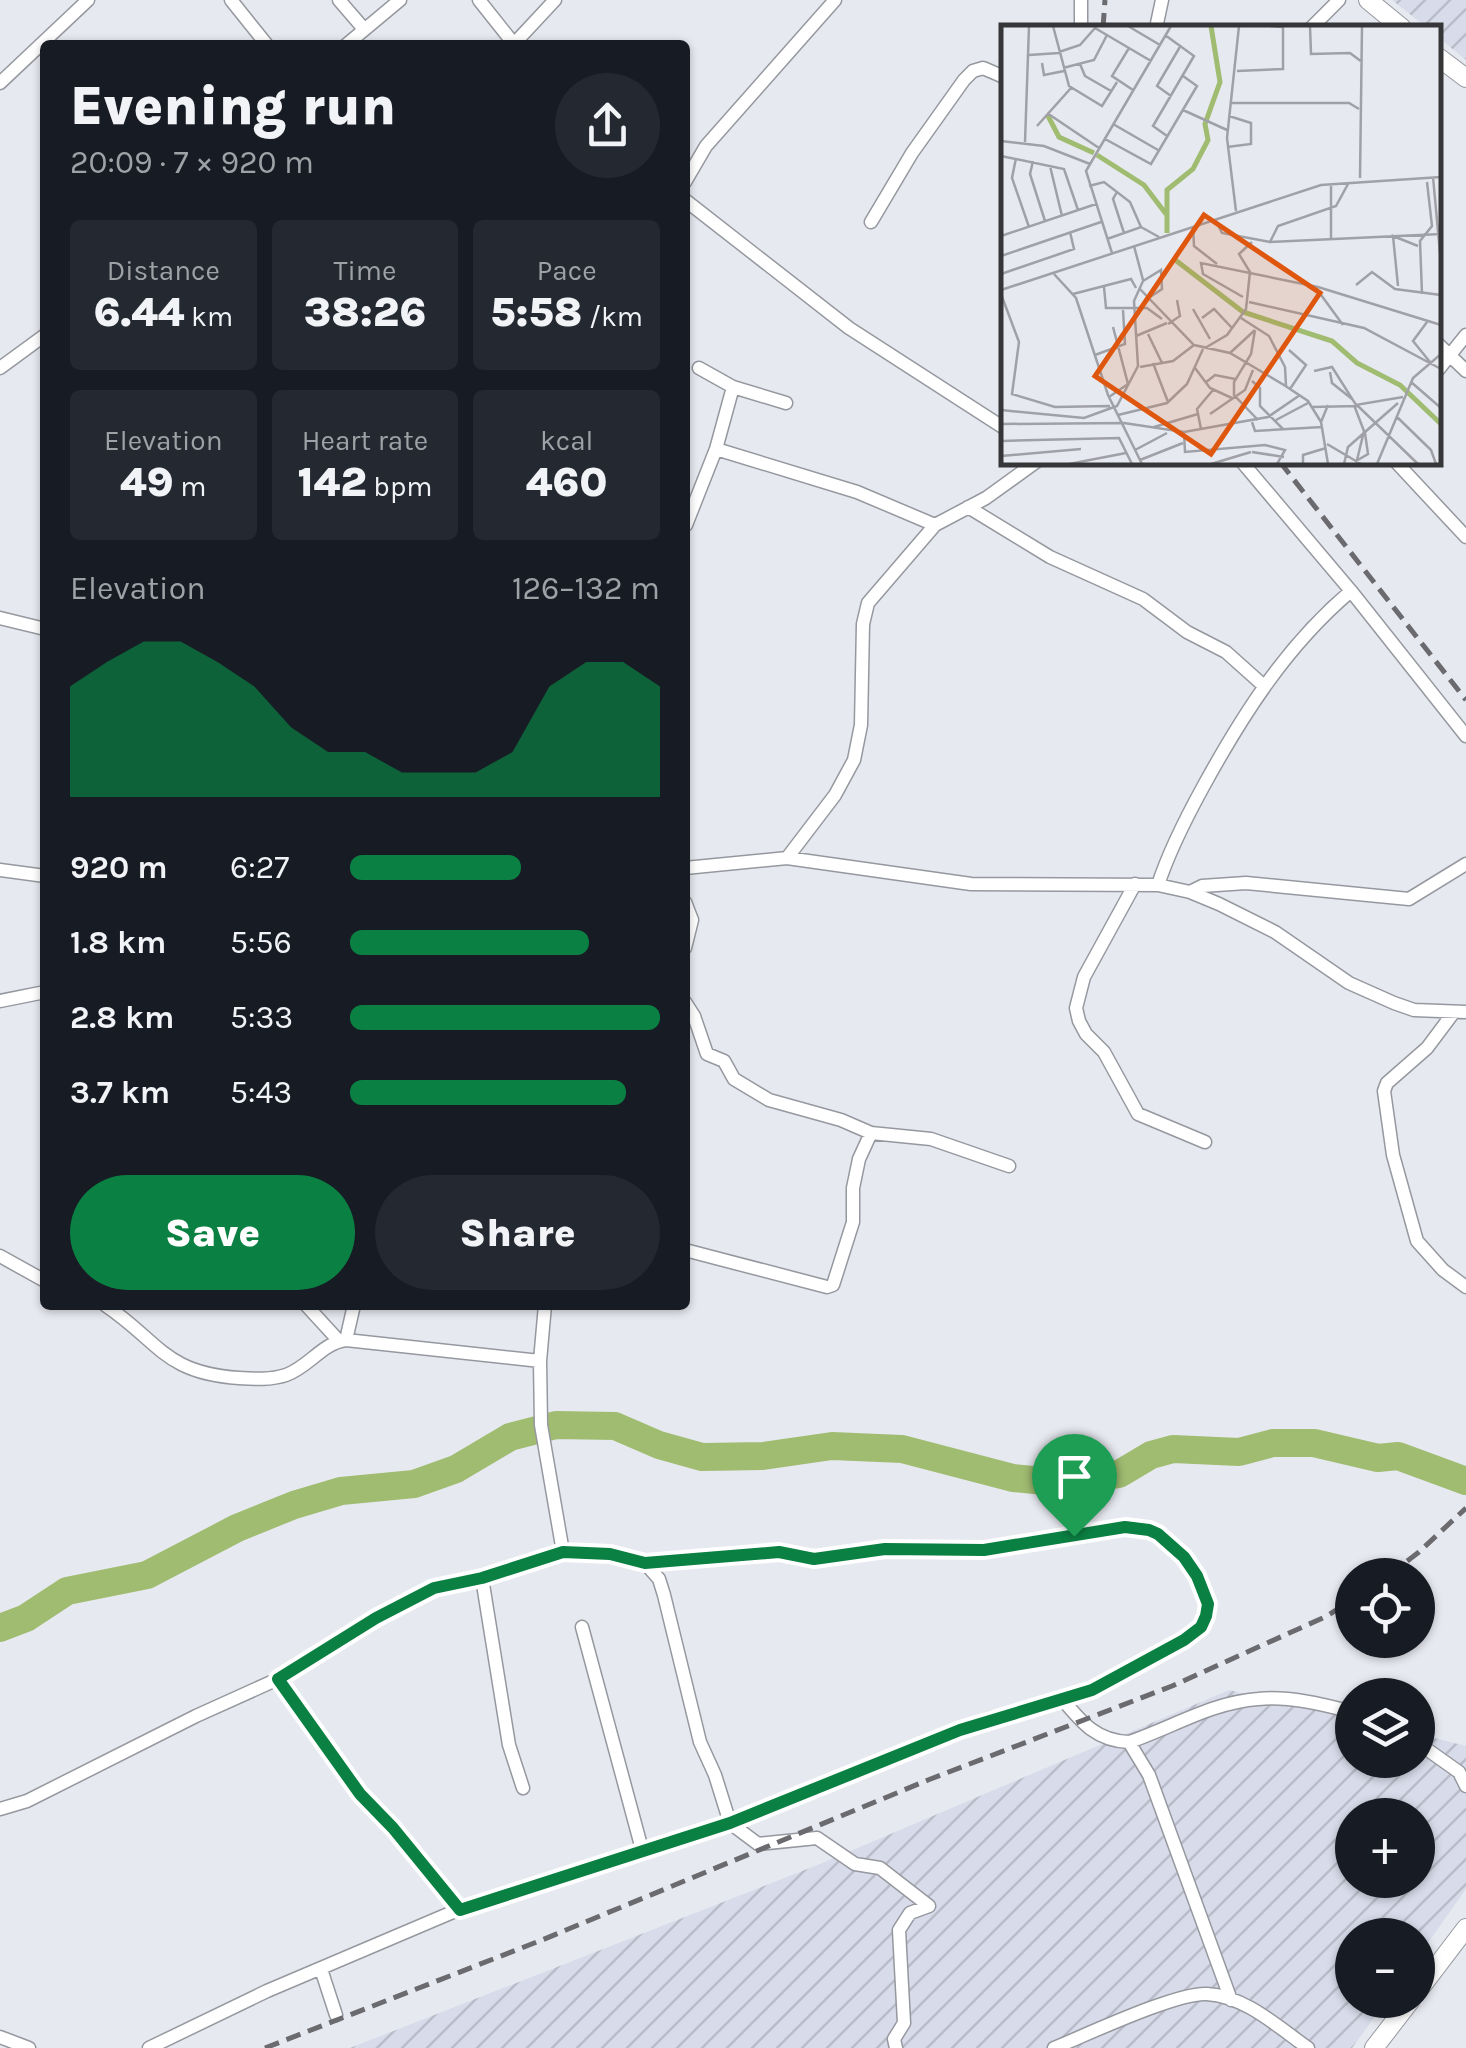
<!DOCTYPE html>
<meta charset="utf-8">
<style>
body{margin:0;font-family:Karla,sans-serif;background:#242831;color:#f1f3f6;height:100vh;display:flex;flex-direction:column;font-size:38px;white-space:nowrap}
*{box-sizing:border-box;margin:0}
p{font-size:32px;color:#9ea1a6}
.icon{flex:none;width:55px;height:55px;fill:none;stroke:currentColor;stroke-width:2;stroke-linecap:round;stroke-linejoin:round}
.map{position:relative;flex:1;overflow:hidden}
.drawer{position:absolute;left:40px;top:40px;width:650px;height:1270px;display:flex;flex-direction:column;background:#171b24;border-radius:10px;box-shadow:0 2px 8px #0004}
.drawer>*{flex:none}
.buttons{position:absolute;left:1335px;top:1558px;display:grid;gap:20px}
.buttons a{display:grid;place-items:center;width:100px;height:100px;border-radius:50%;background:#171b24;box-shadow:0 2px 8px #0004;font-size:50px}
.pin{position:absolute;display:grid;place-items:center;width:85px;height:85px;color:#fff;margin:-102px -42px;border-radius:50% 50% 50% 0;rotate:-45deg;box-shadow:0 0 10px #0007}
.pin .icon{rotate:45deg}
.round{display:grid;place-items:center;flex:none;width:105px;height:105px;border-radius:52px;background:#242831}
.overview{display:flex;align-items:center;justify-content:space-between;height:170px;padding:0 30px}
h1{font-size:55px;font-weight:800;line-height:75px}
.stats{display:grid;grid-template-columns:repeat(3,1fr);gap:15px;height:170px;padding:10px 30px}
.stats div{display:grid;align-content:center;border-radius:10px;background:#242831;text-align:center}
.stats b{font-size:42px;font-weight:800}
.stats small{font-size:28px;font-weight:400}
.stats p{font-size:28px}
.chart{height:280px;padding:20px 30px}
.chart p{display:flex;justify-content:space-between}
.chart svg{width:100%;height:180px;margin-top:10px;fill:#0b8043;opacity:.7}
.cta{display:flex;gap:20px;margin-top:auto;padding:20px 30px}
.cta a{flex:1;height:115px;border-radius:60px;background:#0b8043;color:#fff;font-size:40px;font-weight:800;line-height:115px;text-align:center}
.cta a+a{background:#242831;color:#f1f3f6}
ul{padding:0 30px;list-style:none;font-size:32px}
li{display:grid;grid-template-columns:160px 120px 1fr;align-items:center;height:75px}
li i{height:25px;border-radius:12px;background:#0b8043}
.map>svg:first-child{display:block}
.industrial{fill:url(#industrial-furrows);fill-rule:evenodd}
.lines{fill:none;stroke-linecap:round;stroke-linejoin:round}
.river{stroke:#a0bc71;stroke-width:28}
.street-casing{stroke:#96989f;stroke-width:15}
.secondary-casing{stroke:#96989f;stroke-width:20}
.street{stroke:#fff;stroke-width:12}
.secondary{stroke:#fff;stroke-width:18}
.rail{stroke:#6a6a6f;stroke-width:5;stroke-dasharray:15 8;stroke-linecap:butt}
.route-casing{stroke:#fff;stroke-width:20}
.route{stroke:#0b8043;stroke-width:12}
.inset-river{fill:none;stroke:#a0bc71;stroke-width:5}
.inset-road{fill:none;stroke:#a0a1a7;stroke-width:2.5}
.view{fill:#df570e;fill-opacity:0.15;stroke:#df570e;stroke-width:5}
.inset-edge{fill:none;stroke:#363639;stroke-width:5}
</style>
<div class="map">
<svg width="1466" height="2048" viewBox="0 0 1466 2048">
<defs>
<pattern id="industrial-furrows" width="10" height="10" patternUnits="userSpaceOnUse" patternTransform="scale(2.5)"><rect width="10" height="10" fill="#d8dcea"/><path d="M-1 1l2-2M0 10L10 0M9 11l2-2" fill="none" stroke="#babdc9"/></pattern>
</defs>
<rect width="100%" height="100%" fill="#e7e9f0"/>
<path class="industrial" d="M 1392,0 L 1466,0 L 1466,60 L 1439,38 L 1438,28 L 1426,27 Z
M 1229,1690 L 1352,1719 L 1352,1760 L 1418,1760 L 1418,1734 L 1466,1746 L 1466,1889 L 1418,1957 L 1418,1935 L 1352,1935 L 1352,2000 L 1387,2000 L 1352,2048 L 350,2048 L 820,1864 ZM 1352,1815 L 1418,1815 L 1418,1880 L 1352,1880 Z"/>
<g class="lines">
<path class="river" d="M 0,1628 L 26,1618 L 67,1591 L 147,1575 L 237,1528 L 294,1505 L 341,1491 L 414,1484 L 456,1469 L 510,1437 L 556,1425 L 615,1426 L 659,1445 L 702,1457 L 763,1456 L 832,1446 L 902,1449 L 1013,1478 L 1064,1483 L 1119,1474 L 1151,1455 L 1173,1449 L 1239,1452 L 1273,1443 L 1314,1443 L 1378,1458 L 1398,1456 L 1466,1481"/>
<defs>
<path id="street" d="M 231,0 L 267,45
M 339,0 L 364,29
M 479,0 L 514,44
M 1081,28 L 1081,0
M 1156,28 L 1162,0
M 1311,28 L 1339,0
M 346,45 L 400,0
M 513,45 L 555,0
M 0,83 L 88,0
M 685,182 L 706,146 L 835,0
M 685,200 L 849,328 L 1004,428
M 871,222 L 912,153 L 964,80 L 973,71 L 983,68 L 1004,77
M 1438,344 L 1466,371
M 0,368 L 45,335
M 699,368 L 733,387 L 786,403
M 1438,370 L 1466,335
M 716,449 L 857,492 L 935,525
M 1242,462 L 1351,591 L 1466,736
M 1396,462 L 1466,537
M 968,507 L 1050,557 L 1143,599 L 1187,632 L 1226,652 L 1264,686
M 686,525 L 716,449 L 733,387
M 0,618 L 45,629
M 787,858 L 835,795 L 854,760 L 861,725 L 863,624 L 868,603 L 935,525 L 986,498 L 1036,462
M 685,868 L 787,858 L 971,884 L 1158,885 L 1190,892 L 1219,904 L 1275,932 L 1349,983 L 1394,1003 L 1414,1010 L 1466,1012
M 0,870 L 45,876
M 1135,884 L 1084,977 L 1076,1008 L 1079,1021 L 1086,1034 L 1104,1052 L 1138,1114 L 1205,1142
M 1158,885 C 1169,851 1186,818 1203,787 C 1243,714 1287,645 1351,591
M 1190,892 L 1202,886 L 1246,883 L 1409,899 L 1466,864
M 685,902 L 692,920 L 685,948
M 0,1001 L 45,992
M 685,1002 L 694,1016 L 707,1054 L 724,1061 L 734,1079 L 769,1100 L 841,1120 L 871,1133 L 931,1139 L 1009,1166
M 1454,1012 L 1427,1048 L 1387,1083 L 1384,1091 L 1393,1155 L 1417,1241 L 1443,1270 L 1466,1287
M 685,1250 L 827,1287 L 833,1285 L 853,1222 L 853,1188 L 859,1159 L 871,1133
M 0,1256 L 45,1281
M 105,1305 C 160,1342 164,1373 239,1378 C 255,1379 271,1380 286,1375 C 309,1367 322,1343 346,1340 L 540,1361
M 306,1305 L 339,1341
M 545,1305 L 540,1361 L 541,1425 L 563,1552
M 346,1340 L 354,1305
M 482,1578 L 509,1745 L 523,1788
M 582,1627 L 643,1853
M 278,1679 L 360,1795 L 393,1828 L 460,1909
M 1063,1700 C 1082,1723 1097,1741 1129,1742 C 1171,1728 1213,1702 1258,1699 C 1289,1696 1322,1704 1352,1712
M 1129,1742 L 1149,1775 L 1231,2000
M 1418,1743 L 1459,1772 L 1466,1786
M 0,1809 L 27,1801 L 196,1716 L 278,1679 L 377,1618 L 434,1587 L 482,1578 L 563,1552 L 591,1553 L 645,1563 L 659,1579 L 664,1595 L 700,1742 L 715,1775 L 730,1823 L 758,1844 L 817,1838 L 855,1864 L 880,1868 L 929,1906 L 910,1913 L 899,1930 L 904,2023 L 894,2039 L 896,2048
M 321,1969 L 336,2015
M 0,2037 L 29,2048
M 149,2048 L 267,1991 L 460,1909 L 730,1823 L 991,1718 L 1025,1711 L 1092,1690 L 1184,1640 L 1201,1627 L 1207,1604 L 1191,1565 L 1170,1543 L 1149,1529 L 1125,1527 L 984,1549 L 885,1549 L 814,1559 L 779,1552 L 645,1563
M 1054,2048 C 1086,2035 1177,1992 1207,1994 C 1245,1996 1278,2027 1308,2048"/>
<path id="secondary" d="M 1368,0 L 1402,28
M 1438,57 L 1466,78
M 1418,1991 L 1466,1928
M 1374,2048 L 1411,2000"/>
</defs>
<use href="#street" class="street-casing"/>
<use href="#secondary" class="secondary-casing"/>
<use href="#street" class="street"/>
<use href="#secondary" class="secondary"/>
<path class="rail" d="M 1103,28 L 1105,0
M 1280,462 L 1466,700
M 1389,1575 L 1419,1552 L 1466,1508
M 265,2048 L 542,1940 L 928,1780 L 1172,1686 L 1327,1616 L 1352,1600"/>
</g>
<g class="lines">
<defs>
<path id="route" d="M 1125,1527 L 1149,1530 L 1158,1534 L 1184,1557 L 1197,1576 L 1208,1604 L 1206,1616 L 1201,1627 L 1184,1640 L 1092,1690 L 960,1730 L 730,1823 L 460,1910 L 393,1828 L 360,1794 L 278,1679 L 376,1618 L 434,1588 L 482,1578 L 563,1552 L 610,1554 L 645,1563 L 779,1552 L 814,1559 L 885,1549 L 984,1550 Z"/>
</defs>
<use href="#route" class="route-casing"/>
<use href="#route" class="route"/>
</g>
<g transform="translate(1001 25)">
<rect width="440" height="440" fill="#e7e9f0"/>
<path class="inset-river" d="M 46,89 L 58,112 L 93,128M 96,130 L 143,160 L 165,189M 166,208 L 166,165 L 192,144 L 207,115 L 204,99 L 219,57 L 210,1M 173,234 L 242,287 L 331,316 L 356,338 L 399,360 L 440,399"/>
<path class="inset-road" d="M 52,1 L 68,61 L 101,81 L 116,57M 127,1 L 159,20M 309,1 L 310,29 L 349,28 L 361,37M 164,10 L 193,31 L 152,101 L 166,111M 128,23 L 111,51 L 132,65M 58,27 L 79,20 L 94,3 L 150,36M 28,30 L 58,28M 41,38 L 43,50 L 63,46M 79,39 L 84,51 L 110,66M 62,43 L 93,35 L 106,10M 236,46 L 282,44 L 282,2 L 269,1M 170,71 L 156,61 L 180,20M 231,78 L 348,78 L 358,84M 182,85 L 226,105M 46,88 L 98,123M 112,99 L 157,125M 36,101 L 70,63M 104,114 L 150,139 L 196,61 L 182,51M 0,116 L 43,121 L 89,139M 24,117 L 28,1M 226,122 L 250,119 L 250,98 L 228,91M 0,131 L 63,144 L 77,185M 15,133 L 11,153 L 28,202M 32,136 L 29,149 L 44,196M 49,141 L 61,191M 432,152 L 440,239M 359,153 L 361,1M 88,161 L 103,157 L 129,177 L 140,202M 116,167 L 112,174 L 123,208M 235,186 L 226,113 L 238,1M 215,196 L 221,208 L 269,217 L 440,209M 192,202 L 193,221 L 216,239M 0,211 L 95,179M 330,213 L 330,161M 106,214 L 140,202 L 158,212M 269,217 L 277,201 L 335,181 L 347,159M 133,221 L 142,255M 111,228 L 85,146 L 170,1M 0,231 L 100,197M 0,249 L 73,224 L 69,207M 53,249 L 75,273 L 107,370 L 141,439M 355,260 L 371,247 L 394,264 L 440,270M 397,261 L 392,211 L 417,221M 103,262 L 105,283 L 146,283 L 161,294M 138,263 L 193,320 L 229,328 L 283,360 L 307,376 L 320,397M 315,263 L 342,300M 0,265 L 320,160 L 440,152M 0,269 L 18,317 L 11,369 L 54,382 L 109,381M 72,269 L 130,254 L 135,263M 421,269 L 419,216 L 431,201 L 426,157M 242,272 L 202,249 L 200,238 L 317,262 L 440,300M 248,277 L 363,303 L 440,344M 192,284 L 209,314M 201,293 L 213,284 L 231,303M 240,293 L 268,311 L 284,342 L 285,361M 426,297 L 412,316 L 429,337M 167,299 L 179,291 L 176,275M 254,305 L 250,329 L 233,357 L 233,370 L 257,395M 147,309 L 161,338M 135,311 L 166,298M 204,323 L 226,310 L 245,284 L 249,247 L 238,229 L 251,217M 288,325 L 305,340 L 289,364M 229,328 L 254,305M 94,330 L 124,319 L 122,285M 152,338 L 167,377M 139,342 L 172,336 L 193,320M 194,343 L 209,363 L 233,374M 313,346 L 331,342 L 355,380 L 402,372M 329,347 L 331,358 L 351,374M 251,356 L 259,363 L 259,381 L 282,404M 410,357 L 440,383M 204,358 L 214,350 L 234,354M 108,372 L 127,359 L 112,302M 353,380 L 363,406 L 356,435M 311,382 L 357,381 L 417,439M 0,385 L 83,393 L 116,381 L 137,341 L 133,276 L 142,256 L 160,245 L 161,264 L 149,272M 209,389 L 244,365 L 252,345M 117,390 L 166,378 L 186,359 L 202,324M 395,391 L 430,425 L 435,439M 275,395 L 307,378M 251,397 L 254,406 L 321,402M 0,399 L 123,398 L 183,407 L 267,392 L 299,370M 153,402 L 197,389M 200,404 L 196,384 L 212,365M 183,407 L 184,427 L 264,420 L 284,425 L 276,439M 0,416 L 118,413 L 131,439M 326,419 L 360,439M 134,425 L 166,408M 251,427 L 283,432M 0,431 L 80,424M 139,435 L 182,418M 355,436 L 367,429 L 364,408M 68,439 L 125,428M 210,439 L 250,427M 302,439 L 302,430 L 325,423M 327,439 L 320,397 L 327,380M 343,439 L 347,422 L 397,378M 376,439 L 412,353 L 440,329"/>
<path class="view" d="M 203,190 L 319,268 L 210,429 L 94,351 Z"/>
<rect width="440" height="440" class="inset-edge"/>
</g>
</svg>
<div class="buttons">
<a><svg class="icon" aria-label="locate" viewBox="0 0 24 24"><circle cx="12" cy="12" r="6"/><path d="M12 2v4M12 18v4M2 12h4M18 12h4"/></svg></a>
<a><svg class="icon" aria-label="layers" viewBox="0 0 24 24"><path d="M12 4l9 5-9 5-9-5zM3 14l9 5 9-5"/></svg></a>
<a>+</a>
<a>−</a>
</div>
<div class="pin" style="left:1074px;top:1536px;background:#1e9e55"><svg class="icon" aria-label="arrive" viewBox="0 0 24 24"><path d="M6 21V4h12l-3 4 3 4H6"/></svg></div>
<section class="drawer">
<div class="overview"><div><h1>Evening run</h1><p>20:09 · 7 × 920 m</p></div><a class="round"><svg class="icon" aria-label="share" viewBox="0 0 24 24"><path d="M12 15V3M7 8l5-5 5 5M5 13v7h14v-7"/></svg></a></div>
<div class="stats">
<div><p>Distance</p><b>6.44<small> km</small></b></div>
<div><p>Time</p><b>38:26</b></div>
<div><p>Pace</p><b>5:58<small> /km</small></b></div>
</div>
<div class="stats">
<div><p>Elevation</p><b>49<small> m</small></b></div>
<div><p>Heart rate</p><b>142<small> bpm</small></b></div>
<div><p>kcal</p><b>460</b></div>
</div>
<div class="chart"><p><span>Elevation</span>126–132 m</p>
<svg viewBox="0 0 160 44" preserveAspectRatio="none"><path d="M0 44V17L10 11L20 6L30 6L40 11L50 17L60 27L70 33L80 33L90 38L100 38L110 38L120 33L130 17L140 11L150 11L160 17V44z"/></svg>
</div>
<ul>
<li><b>920 m</b>6:27<i style="width:55%"></i></li>
<li><b>1.8 km</b>5:56<i style="width:77%"></i></li>
<li><b>2.8 km</b>5:33<i style="width:100%"></i></li>
<li><b>3.7 km</b>5:43<i style="width:89%"></i></li>
</ul>
<div class="cta"><a>Save</a><a>Share</a></div>
</section>
</div>
